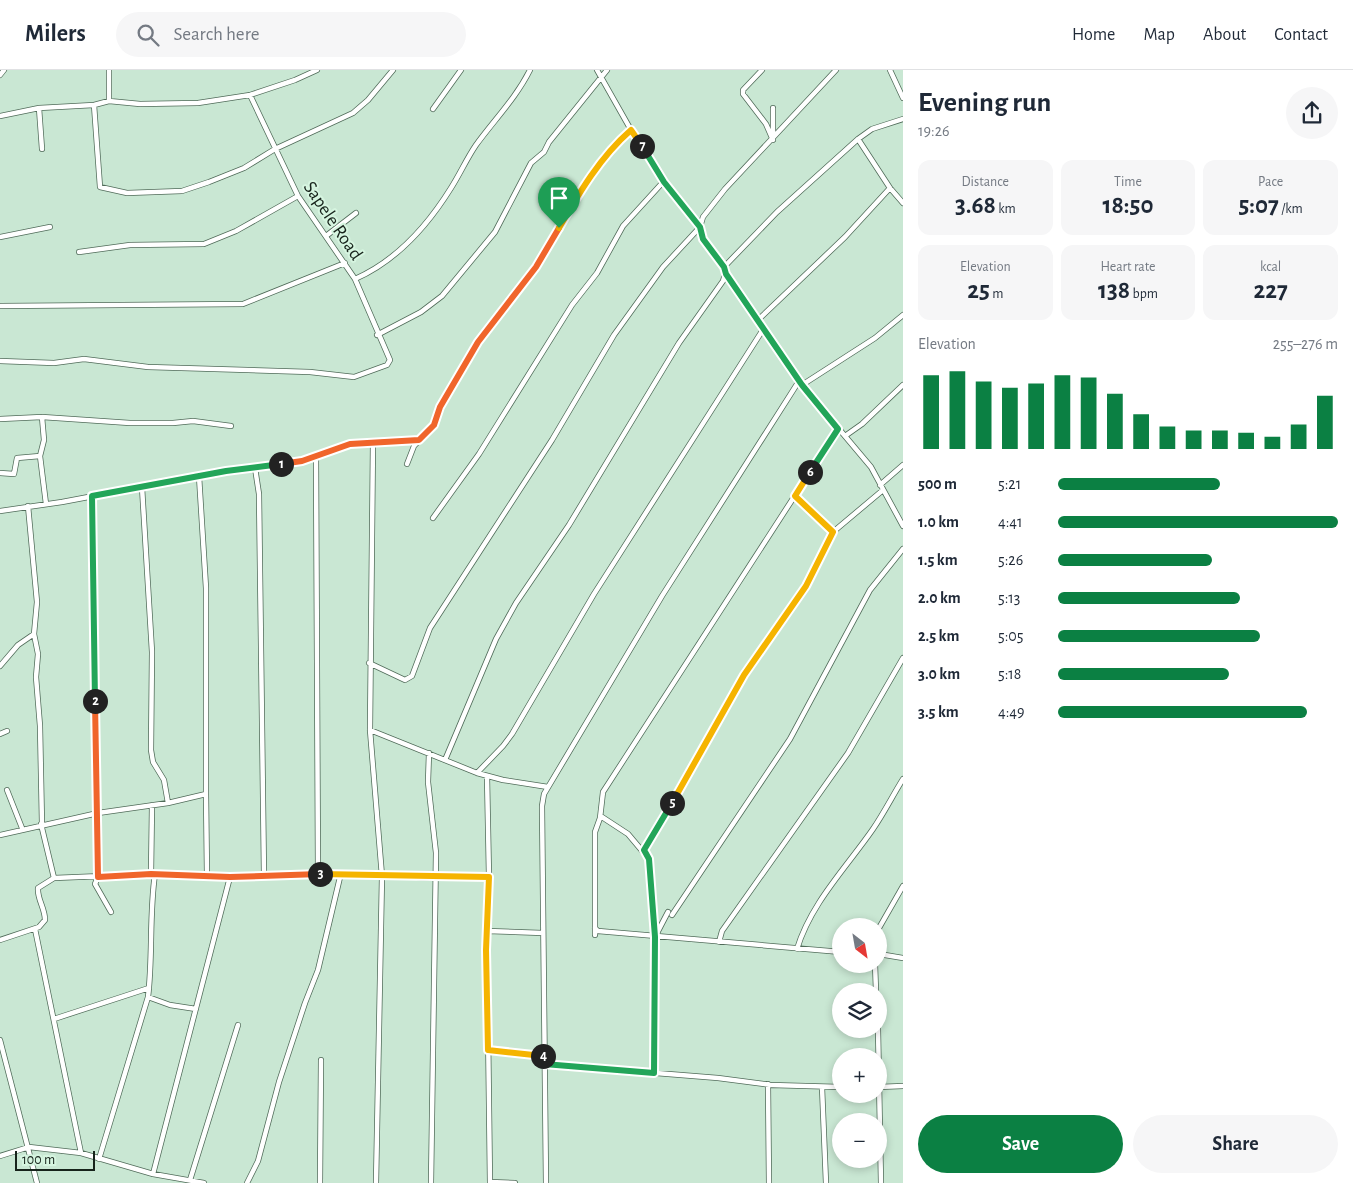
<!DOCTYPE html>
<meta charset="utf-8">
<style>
body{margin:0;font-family:"Alegreya Sans",sans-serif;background:#f6f6f7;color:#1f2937;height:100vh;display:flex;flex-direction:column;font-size:19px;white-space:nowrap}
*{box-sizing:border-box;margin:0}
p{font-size:16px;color:#747a83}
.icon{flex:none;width:28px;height:28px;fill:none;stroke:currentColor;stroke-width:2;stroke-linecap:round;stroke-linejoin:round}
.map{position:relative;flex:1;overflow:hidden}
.drawer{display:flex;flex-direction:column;background:#fff;width:450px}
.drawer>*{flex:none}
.needle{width:32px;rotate:149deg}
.controls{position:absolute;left:832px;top:848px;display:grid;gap:10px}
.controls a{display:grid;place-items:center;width:55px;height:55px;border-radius:50%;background:#fff;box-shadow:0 2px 8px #0003;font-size:25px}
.scale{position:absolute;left:15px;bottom:12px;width:80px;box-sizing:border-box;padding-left:5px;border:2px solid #17231b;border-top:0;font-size:14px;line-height:18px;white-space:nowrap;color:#17231b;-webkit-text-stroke:4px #d6f5e0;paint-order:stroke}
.pin{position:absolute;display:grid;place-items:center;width:42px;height:42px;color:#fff;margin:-51px -21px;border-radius:50% 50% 50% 0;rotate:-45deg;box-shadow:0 0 5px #0007}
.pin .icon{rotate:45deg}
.km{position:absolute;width:25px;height:25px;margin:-12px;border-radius:50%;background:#222;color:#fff;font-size:14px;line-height:25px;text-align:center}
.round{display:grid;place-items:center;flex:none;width:52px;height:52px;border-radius:26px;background:#f6f6f7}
.summary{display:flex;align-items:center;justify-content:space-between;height:85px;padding:0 15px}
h1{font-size:28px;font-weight:600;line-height:38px}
.figures{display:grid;grid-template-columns:repeat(3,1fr);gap:8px;height:85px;padding:5px 15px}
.figures div{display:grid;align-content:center;border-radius:12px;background:#f6f6f7;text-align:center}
.figures b{font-size:25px;font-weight:600}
.figures small{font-size:14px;font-weight:400}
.figures p{font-size:14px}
.chart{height:140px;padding:10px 15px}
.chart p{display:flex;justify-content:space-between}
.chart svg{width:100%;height:90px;margin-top:5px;stroke:#0b8043;stroke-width:6}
.button{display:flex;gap:10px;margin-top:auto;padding:10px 15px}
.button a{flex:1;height:58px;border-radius:30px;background:#0b8043;color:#fff;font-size:20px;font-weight:600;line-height:58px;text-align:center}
.button a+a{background:#f6f6f7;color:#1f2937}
ul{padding:0 15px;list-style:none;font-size:16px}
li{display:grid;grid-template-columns:80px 60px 1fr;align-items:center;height:38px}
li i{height:12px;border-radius:6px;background:#0b8043}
header{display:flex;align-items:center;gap:30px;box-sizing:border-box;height:70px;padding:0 25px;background:#fff;border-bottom:1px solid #e0e1e3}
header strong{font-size:24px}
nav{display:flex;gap:28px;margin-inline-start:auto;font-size:18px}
.search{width:350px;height:45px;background:#f6f6f7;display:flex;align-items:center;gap:12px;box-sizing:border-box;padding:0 18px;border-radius:28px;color:#747a83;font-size:19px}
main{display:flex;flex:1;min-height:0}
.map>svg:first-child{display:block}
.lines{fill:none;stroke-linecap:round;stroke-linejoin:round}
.street-casing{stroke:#506b59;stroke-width:6}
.street{stroke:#fff;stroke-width:4.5}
.split-1-casing{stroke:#fff;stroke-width:10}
.split-2-casing{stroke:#fff;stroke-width:10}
.split-3-casing{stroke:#fff;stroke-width:10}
.split-4-casing{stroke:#fff;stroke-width:10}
.split-5-casing{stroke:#fff;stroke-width:10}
.split-6-casing{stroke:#fff;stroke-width:10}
.split-7-casing{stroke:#fff;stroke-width:10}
.split-8-casing{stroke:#fff;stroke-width:10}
.split-1{stroke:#f0652b;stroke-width:6}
.split-2{stroke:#22a559;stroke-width:6}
.split-3{stroke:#f0652b;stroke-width:6}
.split-4{stroke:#f5b400;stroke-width:6}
.split-5{stroke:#22a559;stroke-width:6}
.split-6{stroke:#f5b400;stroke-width:6}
.split-7{stroke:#22a559;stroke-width:6}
.split-8{stroke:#f5b400;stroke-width:6}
.labels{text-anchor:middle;stroke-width:4;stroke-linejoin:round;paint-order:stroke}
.street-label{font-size:19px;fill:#17231b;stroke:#d6f5e0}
</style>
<header>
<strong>Milers</strong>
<div class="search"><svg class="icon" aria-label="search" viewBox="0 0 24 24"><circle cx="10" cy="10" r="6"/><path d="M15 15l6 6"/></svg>Search here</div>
<nav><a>Home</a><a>Map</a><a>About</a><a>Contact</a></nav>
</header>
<main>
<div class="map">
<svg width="903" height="1113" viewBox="0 0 903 1113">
<rect width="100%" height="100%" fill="#c9e7d3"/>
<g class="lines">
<defs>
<path id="street" d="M 109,0 L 109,31
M 597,0 L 631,60 L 664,111 L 700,157 L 703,169 L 724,197
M 762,0 L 743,20 L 743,24 L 766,54 L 773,70
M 890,0 L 903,28
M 0,5 L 4,0
M 94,35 L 100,117 L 127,123 L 182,121 L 209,112 L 244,98 L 275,79 L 353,43 L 368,30 L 393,0
M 39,38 L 42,79
M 433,39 L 461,0
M 0,46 L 39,38 L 94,35 L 109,31 L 140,34 L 198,33 L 250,25 L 295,10 L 317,0
M 773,66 L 773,38
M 858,69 L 890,118 L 903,133
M 326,166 L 356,143
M 0,167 L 50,157
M 79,182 L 130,175 L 204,174 L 236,161 L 298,126
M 725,204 L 802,315 L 871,397 L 903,456
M 355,209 C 396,191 428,155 451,118 C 460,104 467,88 476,75 C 495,49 516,28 530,0
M 0,236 L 243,234 L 345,193
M 758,250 L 845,167 L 890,118
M 377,265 L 421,242 L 442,226 L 495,162 L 531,93 L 544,82 L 549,72 L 607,0
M 0,291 L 54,293 L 84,289 L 148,297 L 310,302 L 354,307 L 387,295 L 390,290 L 355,209 L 298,126 L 250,25
M 802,315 L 875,268 L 903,245
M 0,349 L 42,347 L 130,353 L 173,353 L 193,351 L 231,356
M 845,366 L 862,354 L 903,315
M 373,371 L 370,660 L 382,806 L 376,1113
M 40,386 L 46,434
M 316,386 L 318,804
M 407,394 L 414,376 L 434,355 L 440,337 L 478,272 L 536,197 L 581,119 L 619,70 L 631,60
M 255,398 L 259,424 L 264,805
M 0,403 L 14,404 L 17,388 L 40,386 L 44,370 L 42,347
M 880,415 L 903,395
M 142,417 L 152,582 L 151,680 L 153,692 L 164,710 L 168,733
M 795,426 L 833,462
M 0,441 L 62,432 L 226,401 L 302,391 L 350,374 L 419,370
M 433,448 L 479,384 L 572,235 L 597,203 L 623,156 L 664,111
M 34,564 L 38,584 L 36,607 L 40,656 L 42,754
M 369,593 L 405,610 L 412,606 L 430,558 L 552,370 L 614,265 L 663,197 L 700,157 L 703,147 L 725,119 L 836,0
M 0,596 L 18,575 L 34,564 L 37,532 L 28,436
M 370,660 L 477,703 L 503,710 L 548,717
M 0,664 L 7,661
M 429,683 L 428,712 L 436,783 L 431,1113
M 445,690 L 496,569 L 516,533 L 569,455 L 679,273 L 723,211 L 725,204 L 724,197 L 777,142 L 858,69 L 872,59 L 903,49
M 477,703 L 503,676 L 512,664 L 594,524 L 764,258
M 7,720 L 22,758
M 206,724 L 207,806
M 600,748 L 602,747 L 628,764 L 649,789 L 655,867 L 654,1003
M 41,754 L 54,808
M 0,765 L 98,743 L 92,426
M 643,780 L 744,605 L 806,516 L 833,462 L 883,420
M 151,804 L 152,735
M 489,807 L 487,880 L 490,1113
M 111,842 L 95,814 L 98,807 L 98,743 L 168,733 L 206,724 L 206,518 L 199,406
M 672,845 L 790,669 L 870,520 L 903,479
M 595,858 L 598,861 L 841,882
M 879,858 L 903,816
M 35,859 L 81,1083
M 487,861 L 543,863
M 595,865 L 595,762 L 600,748 L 603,722 L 838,359
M 656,865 L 668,842
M 0,870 L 39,857 L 45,850 C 45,838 37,829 38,818 L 54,808 L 151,804 L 230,807 L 341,803 L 435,808 L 489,807 L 487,706
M 719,872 L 722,861 L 848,683 L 903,588
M 797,879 C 811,833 846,798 873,759 C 884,743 893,725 903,709
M 879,884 L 903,888
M 875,894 L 876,921
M 148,927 L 170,935 L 196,939
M 54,949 L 149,918
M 878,959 L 881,1113
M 0,970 L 37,1113
M 488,980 L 544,987
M 544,994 L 718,1008 L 771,1015 L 841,1017
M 768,1014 L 769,1113
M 822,1017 L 826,1113
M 879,1017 L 903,1016
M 0,1086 L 29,1077 L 81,1083 L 153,1104 L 204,1113
M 99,1089 L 148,927 C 153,886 149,845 155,804
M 153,1104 L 230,807
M 190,1110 L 238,955
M 490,1112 L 515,1113
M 247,1113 L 258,1091 L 279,1012 L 305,933 L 318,900 L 341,803
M 320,1113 L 321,990
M 546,1113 L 542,736 L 544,724 L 662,526 L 799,311"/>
</defs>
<use href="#street" class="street-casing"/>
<use href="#street" class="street"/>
</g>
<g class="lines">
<defs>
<path id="split-1" d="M 281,394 L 302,391 L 350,374 L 419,370 L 434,355 L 440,337 L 478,272 L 536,197 L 559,158"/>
<path id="split-2" d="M 95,631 L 92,426 L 226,401 L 281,394"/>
<path id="split-3" d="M 95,631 L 98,807 L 151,804 L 230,807 L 320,804"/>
<path id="split-4" d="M 320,804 L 489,807 L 486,880 L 488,980 L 543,986"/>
<path id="split-5" d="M 543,986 L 544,994 L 654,1003 L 655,867 L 649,789 L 644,780 L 672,733"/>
<path id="split-6" d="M 672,733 L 744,605 L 806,516 L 833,462 L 795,426 L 810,402"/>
<path id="split-7" d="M 642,76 L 664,112 L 700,157 L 703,169 L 724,197 L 726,204 L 802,315 L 838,359 L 810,402"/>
<path id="split-8" d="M 559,158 C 579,123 600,87 631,60 L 642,76"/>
</defs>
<use href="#split-1" class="split-1-casing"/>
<use href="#split-2" class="split-2-casing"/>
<use href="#split-3" class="split-3-casing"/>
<use href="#split-4" class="split-4-casing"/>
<use href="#split-5" class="split-5-casing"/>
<use href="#split-6" class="split-6-casing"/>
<use href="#split-7" class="split-7-casing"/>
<use href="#split-8" class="split-8-casing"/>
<use href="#split-1" class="split-1"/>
<use href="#split-2" class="split-2"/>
<use href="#split-3" class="split-3"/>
<use href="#split-4" class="split-4"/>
<use href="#split-5" class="split-5"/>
<use href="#split-6" class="split-6"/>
<use href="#split-7" class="split-7"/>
<use href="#split-8" class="split-8"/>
</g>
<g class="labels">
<g class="street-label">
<text transform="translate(334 150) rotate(56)" y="7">Sapele Road</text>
</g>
</g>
</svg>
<div class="controls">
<a><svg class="needle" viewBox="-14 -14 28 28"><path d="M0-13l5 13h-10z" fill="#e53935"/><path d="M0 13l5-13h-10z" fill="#747a83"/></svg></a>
<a><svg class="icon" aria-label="layers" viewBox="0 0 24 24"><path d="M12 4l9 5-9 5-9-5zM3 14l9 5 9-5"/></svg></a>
<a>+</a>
<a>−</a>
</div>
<div class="scale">100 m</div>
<div class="pin" style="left:559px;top:158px;background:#1e9e55"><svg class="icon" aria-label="arrive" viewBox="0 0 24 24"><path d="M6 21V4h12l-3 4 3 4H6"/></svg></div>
<b class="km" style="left:281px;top:394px">1</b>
<b class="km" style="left:95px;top:631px">2</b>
<b class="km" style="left:320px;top:804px">3</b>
<b class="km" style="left:543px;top:986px">4</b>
<b class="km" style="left:672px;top:733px">5</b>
<b class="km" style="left:810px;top:402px">6</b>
<b class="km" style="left:642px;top:76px">7</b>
</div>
<section class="drawer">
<div class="summary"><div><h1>Evening run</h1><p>19:26</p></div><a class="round"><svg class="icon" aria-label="share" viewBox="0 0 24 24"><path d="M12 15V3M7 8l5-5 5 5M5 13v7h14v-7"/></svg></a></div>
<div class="figures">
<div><p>Distance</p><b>3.68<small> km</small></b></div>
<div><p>Time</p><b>18:50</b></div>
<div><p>Pace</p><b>5:07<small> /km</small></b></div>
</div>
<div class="figures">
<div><p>Elevation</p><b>25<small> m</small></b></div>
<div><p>Heart rate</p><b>138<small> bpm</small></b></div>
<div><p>kcal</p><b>227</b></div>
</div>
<div class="chart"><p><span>Elevation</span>255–276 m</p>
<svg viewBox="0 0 160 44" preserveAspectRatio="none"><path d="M5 44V8M15 44V6M25 44V11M35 44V14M45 44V12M55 44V8M65 44V9M75 44V17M85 44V27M95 44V33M105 44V35M115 44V35M125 44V36M135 44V38M145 44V32M155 44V18"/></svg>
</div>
<ul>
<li><b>500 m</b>5:21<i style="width:58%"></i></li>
<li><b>1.0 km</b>4:41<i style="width:100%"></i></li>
<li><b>1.5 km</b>5:26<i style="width:55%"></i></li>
<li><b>2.0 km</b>5:13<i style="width:65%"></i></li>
<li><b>2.5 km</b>5:05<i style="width:72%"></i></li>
<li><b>3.0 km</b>5:18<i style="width:61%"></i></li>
<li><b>3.5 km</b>4:49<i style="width:89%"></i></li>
</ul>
<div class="button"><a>Save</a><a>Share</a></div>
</section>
</main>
